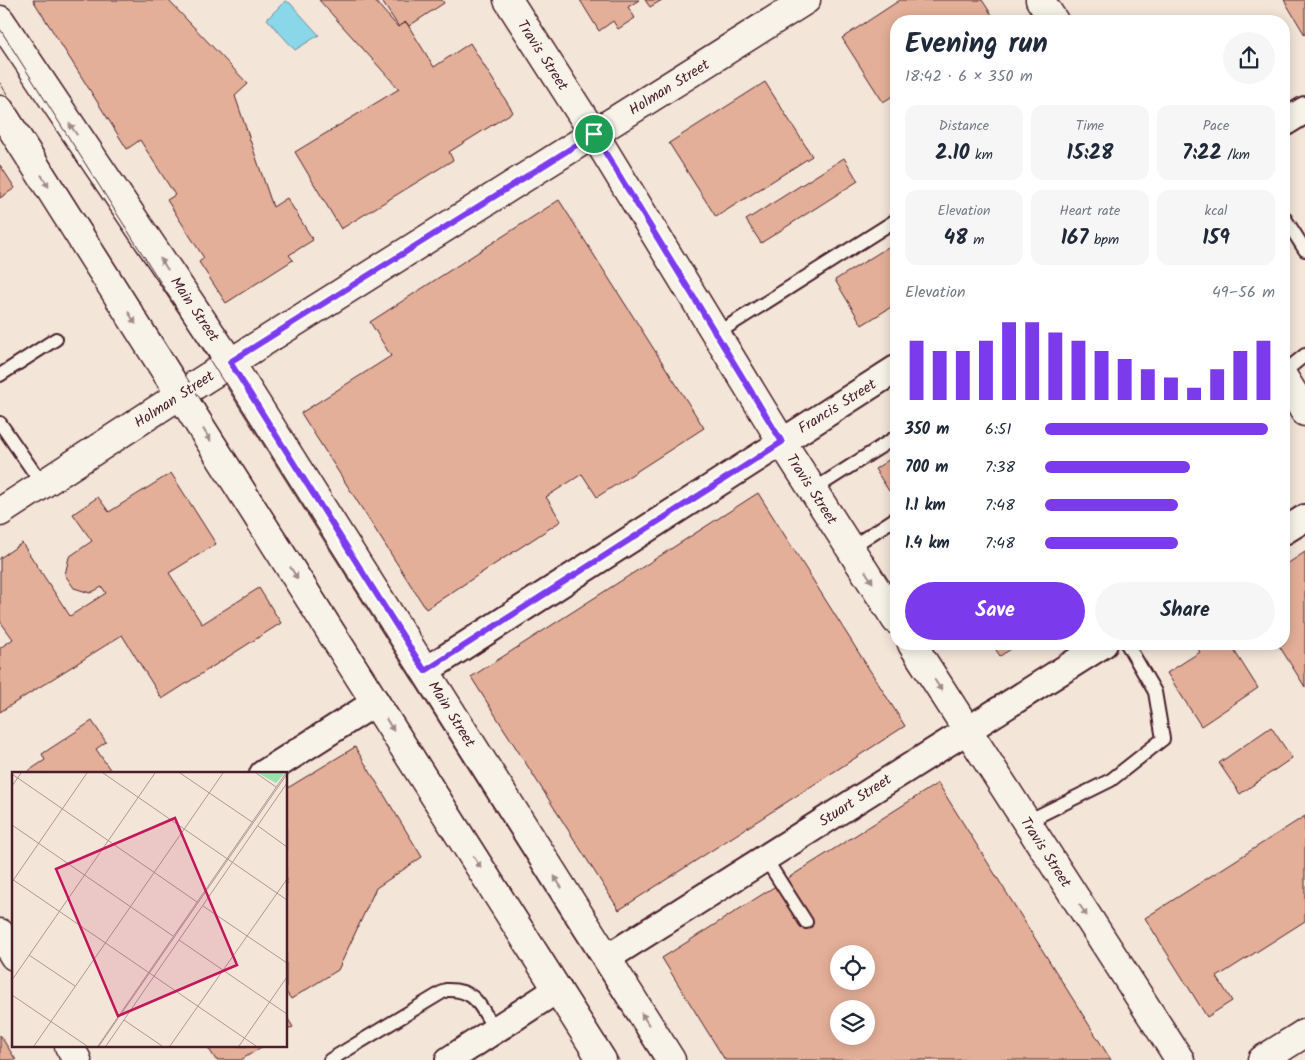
<!DOCTYPE html>
<meta charset="utf-8">
<style>
body{margin:0;font-family:Kalam,sans-serif;background:#f6f6f7;color:#1f2937;height:100vh;display:flex;flex-direction:column;font-size:19px;white-space:nowrap}
*{box-sizing:border-box;margin:0}
p{font-size:16px;color:#747a83}
.icon{flex:none;width:28px;height:28px;fill:none;stroke:currentColor;stroke-width:2;stroke-linecap:round;stroke-linejoin:round}
.map{position:relative;flex:1;overflow:hidden}
.details{position:absolute;left:890px;top:15px;width:400px;height:635px;display:flex;flex-direction:column;background:#fff;border-radius:20px;box-shadow:0 2px 12px #0003}
.details>*{flex:none}
.controls{position:absolute;left:830px;top:945px;display:grid;gap:10px}
.controls a{display:grid;place-items:center;width:45px;height:45px;border-radius:50%;background:#fff;box-shadow:0 2px 12px #0003;font-size:25px}
.pin{position:absolute;display:grid;place-items:center;width:42px;height:42px;color:#fff;margin:-21px;border:2px solid #fff;border-radius:50%;box-shadow:0 1px 5px #0007}
.round{display:grid;place-items:center;flex:none;width:52px;height:52px;border-radius:26px;background:#f6f6f7}
.head{display:flex;align-items:center;justify-content:space-between;height:85px;padding:0 15px}
h1{font-size:28px;font-weight:700;line-height:38px}
.metrics{display:grid;grid-template-columns:repeat(3,1fr);gap:8px;height:85px;padding:5px 15px}
.metrics div{display:grid;align-content:center;border-radius:12px;background:#f6f6f7;text-align:center}
.metrics b{font-size:21px;font-weight:700}
.metrics small{font-size:14px;font-weight:400}
.metrics p{font-size:14px}
.chart{height:140px;padding:10px 15px}
.chart p{display:flex;justify-content:space-between}
.chart svg{width:100%;height:90px;margin-top:5px;stroke:#7c3aed;stroke-width:6}
.cta{display:flex;gap:10px;margin-top:auto;padding:10px 15px}
.cta a{flex:1;height:58px;border-radius:30px;background:#7c3aed;color:#fff;font-size:20px;font-weight:700;line-height:58px;text-align:center}
.cta a+a{background:#f6f6f7;color:#1f2937}
ul{padding:0 15px;list-style:none;font-size:16px}
li{display:grid;grid-template-columns:80px 60px 1fr;align-items:center;height:38px}
li i{height:12px;border-radius:6px;background:#7c3aed}
.map>svg:first-child{display:block}
.water{fill:#8ad7e9;stroke:#708d9d}
.building{fill:#e4af98;stroke:#4a1f2b;fill-rule:evenodd}
.lines{fill:none;stroke-linecap:round;stroke-linejoin:round}
.lane-casing{stroke:#4a1f2b;stroke-width:16}
.street-casing{stroke:#4a1f2b;stroke-width:30}
.secondary-casing{stroke:#4a1f2b;stroke-width:31}
.primary-casing{stroke:#4a1f2b;stroke-width:31}
.lane{stroke:#f7f3e8;stroke-width:12}
.street{stroke:#f7f3e8;stroke-width:26}
.secondary{stroke:#f7f3e8;stroke-width:28}
.primary{stroke:#f7f3e8;stroke-width:28}
.tram{stroke:#4a1f2b;stroke-width:1}
.oneway{fill:#a0898a}
.route-casing{stroke:#fff;stroke-width:10}
.route{stroke:#7c3aed;stroke-width:6}
.labels{text-anchor:middle;stroke-width:5;stroke-linejoin:round;paint-order:stroke}
.street-label{font-size:15px;fill:#4a1f2b;stroke:#f7f3e8}
.inset-road{fill:none;stroke:#af9693;stroke-width:1}
.view{fill:#c2185b;fill-opacity:0.15;stroke:#c2185b;stroke-width:2.5}
.inset-edge{fill:none;stroke:#4a1f2b;stroke-width:2.5}
</style>
<div class="map">
<svg width="1305" height="1060" viewBox="0 0 1305 1060">
<rect width="100%" height="100%" fill="#f3e5d8"/>
<filter id="ink" filterUnits="userSpaceOnUse"><feTurbulence type="fractalNoise" baseFrequency=".02" numOctaves="2"/><feDisplacementMap in="SourceGraphic" scale="10" xChannelSelector="R" yChannelSelector="G"/><feConvolveMatrix kernelMatrix="1 2 1 2 8 2 1 2 1" color-interpolation-filters="sRGB"/></filter>
<g filter="url(#ink)">
<path class="water" d="M 285,1 L 290,3 L 319,35 L 295,50 L 267,19 Z"/>
<path class="building" d="M 33,0 L 168,0 L 248,84 L 235,96 L 273,207 L 287,198 L 313,240 L 289,255 L 293,260 L 226,303 L 199,262 L 204,258 L 167,200 L 175,195 L 140,140 L 127,149 Z
M 319,0 L 374,0 L 398,27 L 406,22 L 434,67 L 470,43 L 513,112 L 449,152 L 453,160 L 341,229 L 295,152 L 399,89 Z
M 381,0 L 442,0 L 444,3 L 409,26 L 406,22 L 399,27 Z
M 580,0 L 639,0 L 628,7 L 635,18 L 618,29 L 613,21 L 599,31 Z
M 645,0 L 662,0 L 650,7 Z
M 900,0 L 982,0 L 996,21 L 896,21 L 896,94 L 883,102 L 842,38 Z
M 1284,0 L 1305,0 L 1305,35 Z
M 765,82 L 812,156 L 716,217 L 669,143 Z
M 844,158 L 858,181 L 761,243 L 746,220 Z
M 0,165 L 15,188 L 0,198 Z
M 559,200 L 704,428 L 597,497 L 582,474 L 546,497 L 561,521 L 426,609 L 301,413 L 391,356 L 370,322 Z
M 890,246 L 896,256 L 896,304 L 862,325 L 835,280 Z
M 896,455 L 896,487 L 889,491 L 875,469 Z
M 171,473 L 216,544 L 169,573 L 202,624 L 259,588 L 281,623 L 162,699 L 122,635 L 0,712 L 0,648 L 13,639 L 0,621 L 0,558 L 22,543 L 70,616 L 106,593 L 102,587 L 90,593 L 74,588 L 65,575 L 69,557 L 92,541 L 73,514 L 98,497 L 109,512 Z
M 758,493 L 905,726 L 619,910 L 471,677 Z
M 1305,552 L 1305,687 L 1278,644 L 1284,644 L 1284,566 Z
M 992,644 L 1019,644 L 1000,656 Z
M 1194,644 L 1230,644 L 1258,688 L 1201,726 L 1167,673 L 1200,652 Z
M 92,721 L 106,742 L 96,749 L 113,774 L 24,774 L 45,760 L 42,754 Z
M 1271,727 L 1292,758 L 1240,794 L 1219,763 Z
M 355,747 L 422,857 L 376,888 L 338,970 L 291,999 L 286,992 L 286,789 Z
M 938,783 L 1111,1060 L 725,1060 L 662,958 ZM 839,954 L 866,954 L 866,981 L 839,981 ZM 839,1009 L 866,1009 L 866,1036 L 839,1036 Z
M 1305,816 L 1305,921 L 1217,977 L 1232,1001 L 1207,1017 L 1145,918 Z
M 286,1016 L 293,1027 L 286,1031 Z
M 0,1035 L 16,1060 L 0,1060 Z
M 207,1046 L 263,1046 L 241,1060 L 216,1060 Z"/>
<g class="lines">
<defs>
<path id="lane" d="M 1284,217 L 1305,250
M 716,334 L 896,220
M 1284,372 L 1305,355
M 0,375 L 56,339
M 0,423 L 42,484
M 813,490 L 896,437
M 850,548 L 896,518
M 1026,822 L 1111,780 L 1163,739 L 1155,692 L 1127,644
M 765,858 L 806,922
M 330,1060 L 446,990 C 477,989 480,1007 495,1030"/>
<path id="street" d="M 1284,123 L 1305,110
M 1284,531 L 1305,518
M 425,671 L 896,369
M 263,774 L 376,702
M 607,958 L 1104,644
M 449,1060 L 558,989"/>
<path id="secondary" d="M 508,0 L 594,134 L 782,442 L 896,620
M 1040,0 L 1054,21
M 0,20 L 230,362 L 671,1060
M 0,110 L 602,1060
M 1284,378 L 1305,412
M 0,512 L 192,387 L 806,0
M 912,644 L 1180,1060"/>
<path id="primary" d="M 0,933 L 14,956
M 69,1046 L 77,1060
M 1262,1060 L 1305,1033"/>
</defs>
<use href="#lane" class="lane-casing"/>
<use href="#street" class="street-casing"/>
<use href="#secondary" class="secondary-casing"/>
<use href="#primary" class="primary-casing"/>
<use href="#lane" class="lane"/>
<use href="#street" class="street"/>
<use href="#secondary" class="secondary"/>
<use href="#primary" class="primary"/>
<path class="tram" d="M 0,29 L 653,1060
M 0,83 L 619,1060"/>
</g>
<defs><path id="oneway-solid" d="M-6-.8H1V-3.2L6.5 0L1 3.2V.8H-6Z" transform="scale(1.25)"/></defs>
<g class="oneway">
<use href="#oneway-solid" transform="translate(73 129) rotate(-124)"/>
<use href="#oneway-solid" transform="translate(45 181) rotate(58)"/>
<use href="#oneway-solid" transform="translate(164 264) rotate(-124)"/>
<use href="#oneway-solid" transform="translate(132 318) rotate(58)"/>
<use href="#oneway-solid" transform="translate(207 435) rotate(58)"/>
<use href="#oneway-solid" transform="translate(294 573) rotate(58)"/>
<use href="#oneway-solid" transform="translate(869 577) rotate(57)"/>
<use href="#oneway-solid" transform="translate(938 685) rotate(57)"/>
<use href="#oneway-solid" transform="translate(390 725) rotate(58)"/>
<use href="#oneway-solid" transform="translate(477 862) rotate(58)"/>
<use href="#oneway-solid" transform="translate(558 882) rotate(-122)"/>
<use href="#oneway-solid" transform="translate(1083 910) rotate(57)"/>
<use href="#oneway-solid" transform="translate(645 1019) rotate(-122)"/>
</g>
</g>
<g class="lines" filter="url(#ink)">
<defs>
<path id="route" d="M 594,134 L 782,442 L 425,671 L 230,362 Z"/>
</defs>
<use href="#route" class="route-casing"/>
<use href="#route" class="route"/>
</g>
<g class="labels">
<g class="street-label">
<text transform="translate(543 55) rotate(57)" y="5">Travis Street</text>
<text transform="translate(669 87) rotate(-32)" y="5">Holman Street</text>
<text transform="translate(195 309) rotate(56)" y="5">Main Street</text>
<text transform="translate(174 399) rotate(-33)" y="5">Holman Street</text>
<text transform="translate(837 406) rotate(-32)" y="5">Francis Street</text>
<text transform="translate(812 489) rotate(57)" y="5">Travis Street</text>
<text transform="translate(452 714) rotate(58)" y="5">Main Street</text>
<text transform="translate(855 800) rotate(-33)" y="5">Stuart Street</text>
<text transform="translate(1046 852) rotate(57)" y="5">Travis Street</text>
</g>
</g>
<g transform="translate(12 772)">
<rect width="275" height="275" fill="#f3e5d8"/>
<path d="M 246,1 L 273,1 L 264,11 Z" fill="#99e2b0"/>
<path class="inset-road" d="M 91,1 L 275,128M 168,1 L 240,50M 244,1 L 264,15M 0,2 L 185,130M 0,14 L 9,1M 0,53 L 161,164M 246,54 L 275,75M 0,107 L 244,274M 0,110 L 75,1M 191,134 L 275,191M 167,168 L 275,242M 17,183 L 63,214M 0,208 L 143,1M 0,223 L 75,274M 112,248 L 150,274M 22,274 L 211,1M 86,274 L 274,1M 87,274 L 275,2M 94,274 L 275,11M 158,274 L 275,107M 227,274 L 275,205"/>
<path class="view" d="M 163,46 L 225,193 L 106,244 L 44,97 Z"/>
<rect width="275" height="275" class="inset-edge"/>
</g>
</svg>
<div class="controls">
<a><svg class="icon" aria-label="locate" viewBox="0 0 24 24"><circle cx="12" cy="12" r="6"/><path d="M12 2v4M12 18v4M2 12h4M18 12h4"/></svg></a>
<a><svg class="icon" aria-label="layers" viewBox="0 0 24 24"><path d="M12 4l9 5-9 5-9-5zM3 14l9 5 9-5"/></svg></a>
</div>
<div class="pin" style="left:594px;top:134px;background:#1e9e55"><svg class="icon" aria-label="arrive" viewBox="0 0 24 24"><path d="M6 21V4h12l-3 4 3 4H6"/></svg></div>
<section class="details">
<div class="head"><div><h1>Evening run</h1><p>18:42 · 6 × 350 m</p></div><a class="round"><svg class="icon" aria-label="share" viewBox="0 0 24 24"><path d="M12 15V3M7 8l5-5 5 5M5 13v7h14v-7"/></svg></a></div>
<div class="metrics">
<div><p>Distance</p><b>2.10<small> km</small></b></div>
<div><p>Time</p><b>15:28</b></div>
<div><p>Pace</p><b>7:22<small> /km</small></b></div>
</div>
<div class="metrics">
<div><p>Elevation</p><b>48<small> m</small></b></div>
<div><p>Heart rate</p><b>167<small> bpm</small></b></div>
<div><p>kcal</p><b>159</b></div>
</div>
<div class="chart"><p><span>Elevation</span>49–56 m</p>
<svg viewBox="0 0 160 44" preserveAspectRatio="none"><path d="M5 44V15M15 44V20M25 44V20M35 44V15M45 44V6M55 44V6M65 44V11M75 44V15M85 44V20M95 44V24M105 44V29M115 44V33M125 44V38M135 44V29M145 44V20M155 44V15"/></svg>
</div>
<ul>
<li><b>350 m</b>6:51<i style="width:97%"></i></li>
<li><b>700 m</b>7:38<i style="width:63%"></i></li>
<li><b>1.1 km</b>7:48<i style="width:58%"></i></li>
<li><b>1.4 km</b>7:48<i style="width:58%"></i></li>
</ul>
<div class="cta"><a>Save</a><a>Share</a></div>
</section>
</div>
